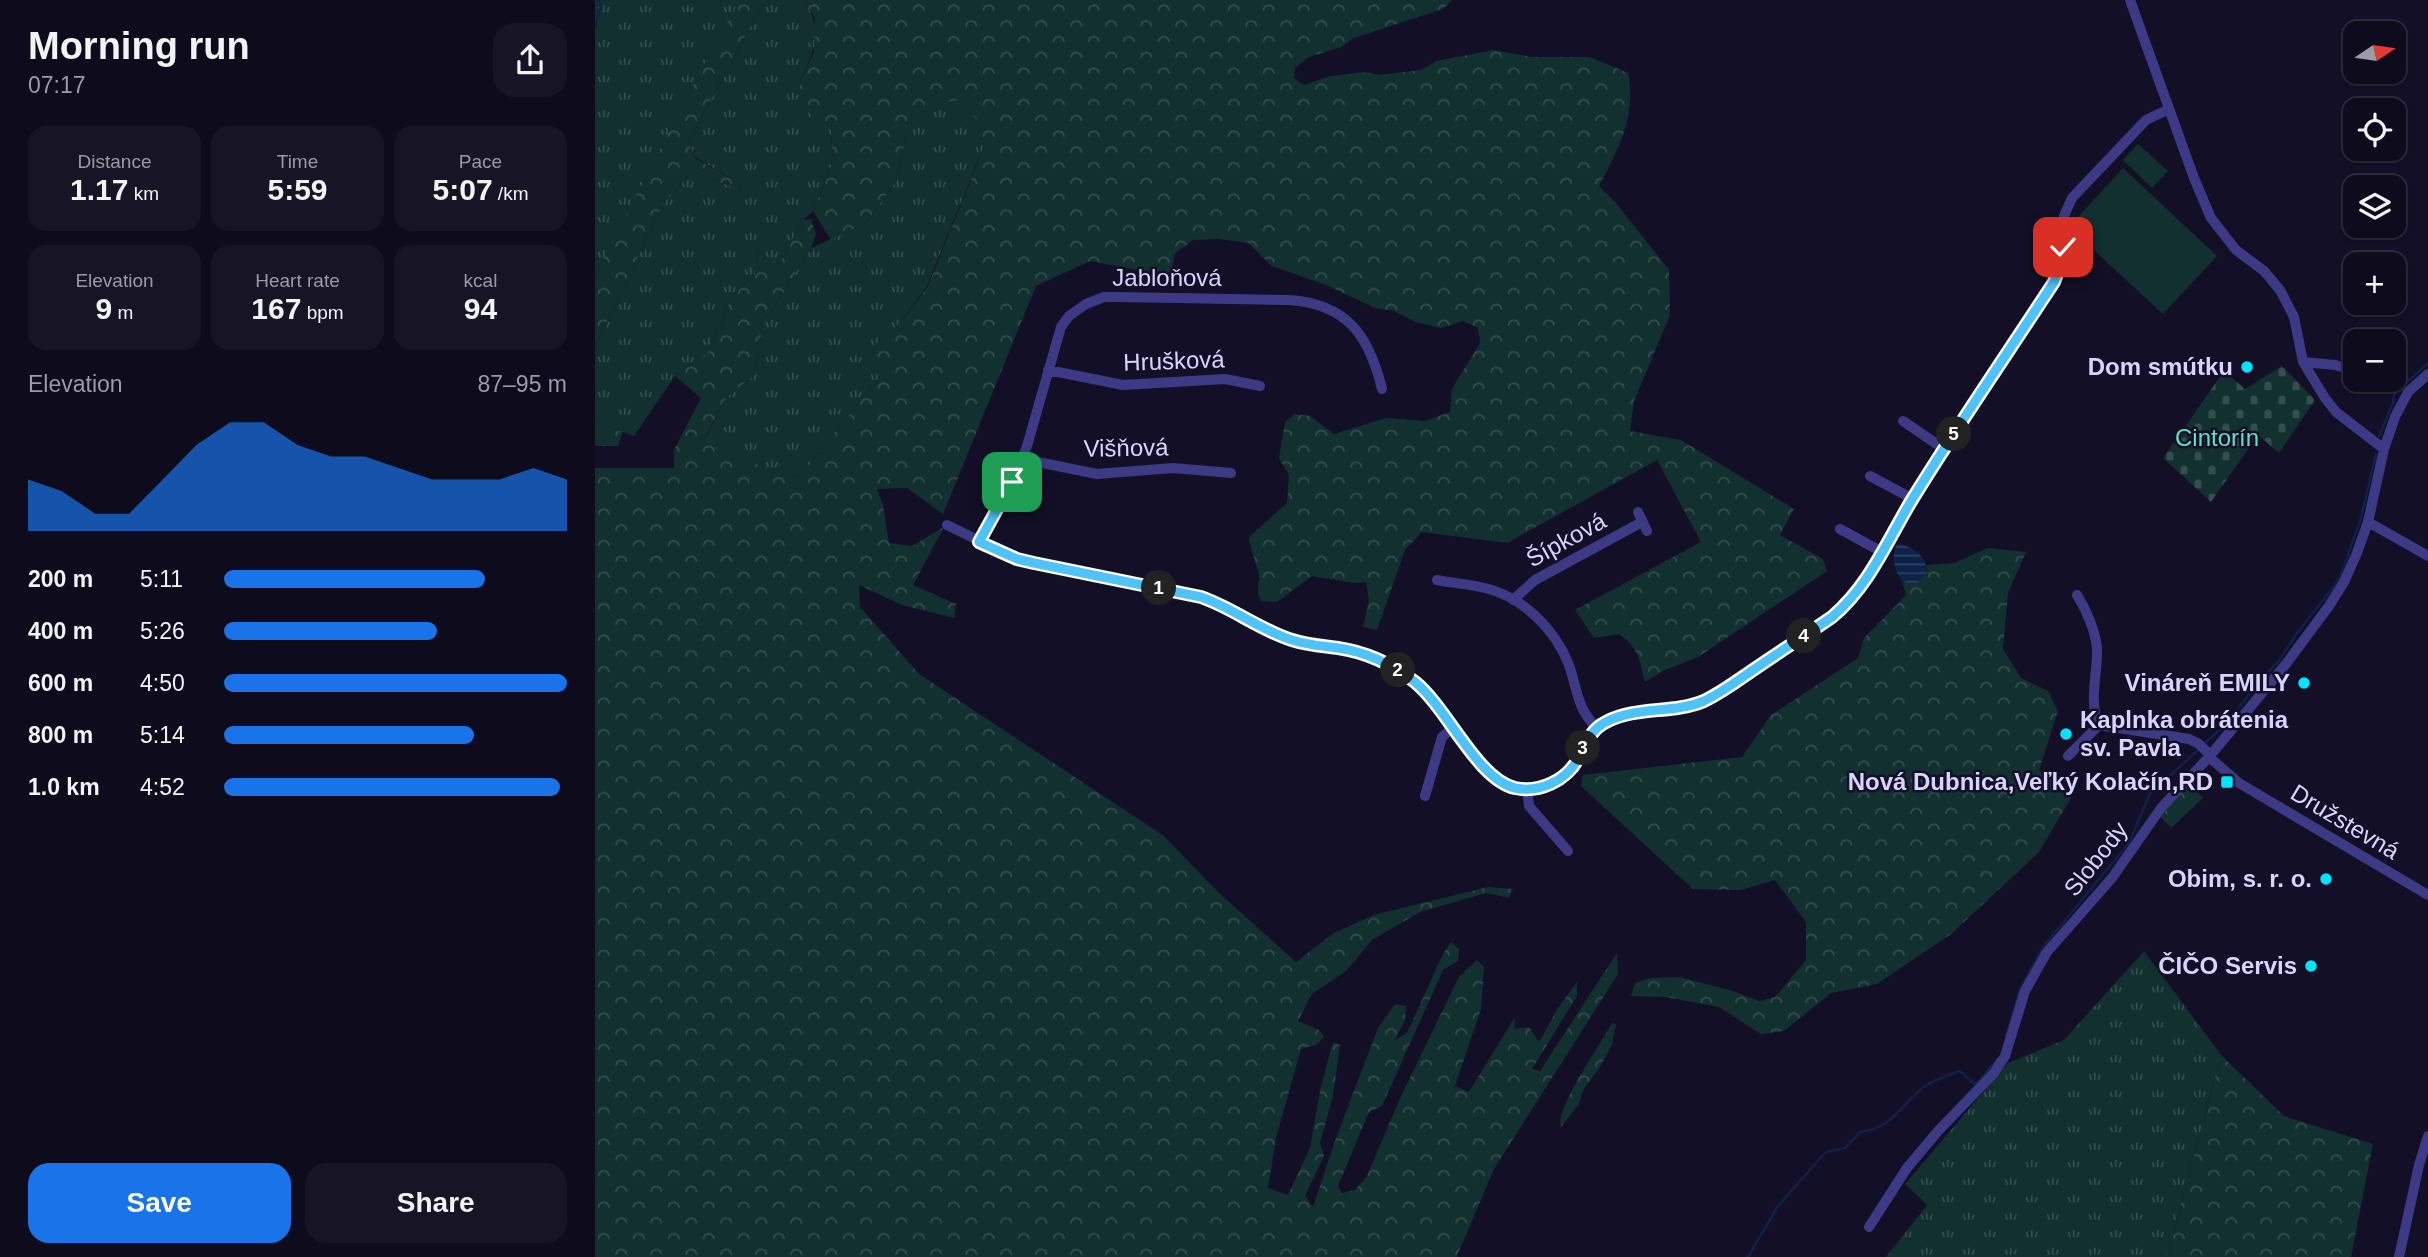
<!DOCTYPE html>
<meta charset="utf-8">
<style>
body{margin:0;font-family:Helvetica,sans-serif;background:#171425;color:#f1f3f6;height:100vh;display:flex;flex-direction:column;font-size:26px;white-space:nowrap}
*{box-sizing:border-box;margin:0}
p{font-size:23px;color:#9b9ba3}
.icon{flex:none;width:38px;height:38px;fill:none;stroke:currentColor;stroke-width:2;stroke-linecap:round;stroke-linejoin:round}
.map{position:relative;flex:1;overflow:hidden}
.side{display:flex;flex-direction:column;background:#0e0b1c;width:595px}
.side>*{flex:none}
.needle{width:46px;rotate:77deg}
.buttons{position:absolute;left:1748px;top:21px;display:grid;gap:14px}
.buttons a{display:grid;place-items:center;width:63px;height:63px;border-radius:14px;background:#0e0b1c;box-shadow:0 2px 5px #0004,0 0 0 2px #2e2b3b;font-size:35px}
.pin{position:absolute;display:grid;place-items:center;width:60px;height:60px;color:#fff;margin:-30px;border-radius:14px;box-shadow:0 4px 10px #0006}
.km{position:absolute;width:35px;height:35px;margin:-18px;border-radius:50%;background:#222;color:#fff;font-size:19px;line-height:35px;text-align:center}
.round{display:grid;place-items:center;flex:none;width:74px;height:74px;border-radius:21px;background:#171425}
.headline{display:flex;align-items:center;justify-content:space-between;height:119px;padding:0 28px}
h1{font-size:38px;font-weight:600;line-height:52px}
.figures{display:grid;grid-template-columns:repeat(3,1fr);gap:10px;height:119px;padding:7px 28px}
.figures div{display:grid;align-content:center;border-radius:18px;background:#171425;text-align:center}
.figures b{font-size:30px;font-weight:600}
.figures small{font-size:19px;font-weight:400}
.figures p{font-size:19px}
.chart{height:196px;padding:14px 28px}
.chart p{display:flex;justify-content:space-between}
.chart svg{width:100%;height:126px;margin-top:7px;fill:#1a73e8;opacity:.7}
.cta{display:flex;gap:14px;margin-top:auto;padding:14px 28px}
.cta a{flex:1;height:80px;border-radius:21px;background:#1a73e8;color:#fff;font-size:28px;font-weight:600;line-height:80px;text-align:center}
.cta a+a{background:#171425;color:#f1f3f6}
ul{padding:0 28px;list-style:none;font-size:23px}
li{display:grid;grid-template-columns:112px 84px 1fr;align-items:center;height:52px}
li i{height:18px;border-radius:9px;background:#1a73e8}
main{display:flex;flex:1;min-height:0}
.map>svg:first-child{display:block}
.grass{fill:url(#grass-tufts)}
.forest{fill:url(#forest-crowns)}
.cemetery{fill:url(#cemetery-stones)}
.garden{fill:#12302f}
.water{fill:url(#water-rules)}
.lines{fill:none;stroke-linecap:round;stroke-linejoin:round}
.stream{stroke:#0c2248;stroke-width:2.5}
.minor{stroke:#3d3a85;stroke-width:10}
.route-casing{stroke:#fff;stroke-width:14}
.route{stroke:#4fc3f7;stroke-width:9}
.poi-dot{fill:#00e5ff;stroke:#130f26;stroke-width:2.5}
.labels{text-anchor:middle;stroke-width:5;stroke-linejoin:round;paint-order:stroke}
.street-label{font-size:24px;fill:#d9d4ff;stroke:#130f26}
.poi-label{font-size:24px;font-weight:bold;fill:#d9d4ff;stroke:#130f26;text-anchor:end}
.park-label{font-size:24px;fill:#5fe0c0;stroke:#130f26}
</style>
<main>
<section class="side">
<div class="headline"><div><h1>Morning run</h1><p>07:17</p></div><a class="round"><svg class="icon" aria-label="share" viewBox="0 0 24 24"><path d="M12 15V3M7 8l5-5 5 5M5 13v7h14v-7"/></svg></a></div>
<div class="figures">
<div><p>Distance</p><b>1.17<small> km</small></b></div>
<div><p>Time</p><b>5:59</b></div>
<div><p>Pace</p><b>5:07<small> /km</small></b></div>
</div>
<div class="figures">
<div><p>Elevation</p><b>9<small> m</small></b></div>
<div><p>Heart rate</p><b>167<small> bpm</small></b></div>
<div><p>kcal</p><b>94</b></div>
</div>
<div class="chart"><p><span>Elevation</span>87–95 m</p>
<svg viewBox="0 0 160 44" preserveAspectRatio="none"><path d="M0 44V26L10 30L20 38L30 38L40 26L50 14L60 6L70 6L80 14L90 18L100 18L110 22L120 26L130 26L140 26L150 22L160 26V44z"/></svg>
</div>
<ul>
<li><b>200 m</b>5:11<i style="width:76%"></i></li>
<li><b>400 m</b>5:26<i style="width:62%"></i></li>
<li><b>600 m</b>4:50<i style="width:100%"></i></li>
<li><b>800 m</b>5:14<i style="width:73%"></i></li>
<li><b>1.0 km</b>4:52<i style="width:98%"></i></li>
</ul>
<div class="cta"><a>Save</a><a>Share</a></div>
</section>
<div class="map">
<svg width="1833" height="1257" viewBox="0 0 1833 1257">
<defs>
<pattern id="grass-tufts" width="24" height="20" patternUnits="userSpaceOnUse" patternTransform="scale(1.75)"><rect width="24" height="20" fill="#12302f"/><path d="M3 7l-1-3M5 7V3M7 7l1-3M15 17l-1-3M17 17v-4M19 17l1-3" fill="none" stroke="#344d4e"/></pattern>
<pattern id="forest-crowns" width="20" height="18" patternUnits="userSpaceOnUse" patternTransform="scale(1.75)"><rect width="20" height="18" fill="#12302f"/><path d="M2 6a3 3 0 1 1 6 0M12 15a3 3 0 1 1 6 0" fill="none" stroke="#344d4e"/></pattern>
<pattern id="cemetery-stones" width="16" height="16" patternUnits="userSpaceOnUse" patternTransform="scale(1.75)"><rect width="16" height="16" fill="#12302f"/><path d="M2 7V4a2 2 0 0 1 4 0v3zM10 15v-3a2 2 0 0 1 4 0v3z" fill="#344d4e"/></pattern>
<pattern id="water-rules" width="6" height="5" patternUnits="userSpaceOnUse" patternTransform="scale(1.75)"><rect width="6" height="5" fill="#0c2248"/><path d="M0 2.5h6" fill="none" stroke="#2f4163"/></pattern>
</defs>
<rect width="100%" height="100%" fill="#130f26"/>
<path class="grass" d="M 0,0 L 147,0 L 0,275 Z
M 174,0 L 209,0 C 229,31 220,50 205,81 L 236,126 L 238,162 L 218,211 L 208,220 L 184,264 L 163,252 L 160,274 L 138,295 L 112,353 L 80,376 L 39,436 L 0,421 L 0,347 L 68,204 L 97,172 L 144,189 L 147,185 L 100,157 L 93,143 L 165,9 Z
M 365,100 L 383,121 L 389,146 L 331,288 L 300,329 L 278,347 L 285,377 L 216,461 L 210,478 L 155,462 L 110,438 L 132,397 L 158,376 L 165,349 L 167,320 L 179,308 L 216,248 L 271,223 L 301,181 L 314,121 L 330,105 Z
M 1549,951 L 1626,1055 L 1573,1253 L 1568,1257 L 1291,1257 L 1332,1205 L 1310,1184 L 1413,1063 L 1469,1040 Z"/>
<path class="forest" d="M 145,0 L 174,0 L 165,9 L 93,143 L 100,158 L 147,185 L 144,189 L 97,172 L 68,204 L 0,347 L 0,275 L 119,45 Z
M 209,0 L 857,0 L 848,9 L 759,38 L 746,47 L 714,57 L 700,68 L 699,78 L 709,85 L 736,76 L 769,72 L 784,75 L 826,70 L 841,61 L 899,50 L 936,57 L 995,57 L 1033,73 C 1042,116 1023,149 1004,186 L 1021,203 L 1074,270 L 1075,315 L 1039,401 L 1035,431 L 1086,440 L 1199,509 L 1185,535 L 1228,559 L 1232,571 L 1103,657 L 1070,670 L 1050,682 C 1045,661 1043,646 1024,634 L 999,638 L 980,610 L 1106,542 L 1062,460 L 912,543 L 827,532 L 810,550 L 782,630 L 768,627 L 774,600 L 771,582 L 759,583 L 717,576 L 682,602 L 666,601 L 663,594 L 664,575 L 654,540 L 655,536 L 692,503 L 694,475 L 684,458 L 690,422 L 700,414 L 715,416 L 739,434 L 791,418 L 830,421 L 855,412 L 857,389 L 885,343 L 883,328 L 868,321 L 846,328 L 821,322 L 799,311 L 780,308 L 731,285 L 677,266 L 653,243 L 624,239 L 598,240 L 580,253 L 575,276 L 495,261 L 441,286 L 348,514 L 312,488 L 282,489 L 288,505 L 294,543 L 317,546 L 349,527 L 318,585 L 361,604 L 359,618 L 307,605 L 264,585 L 265,607 L 324,674 L 569,836 L 623,892 L 701,962 L 739,933 L 779,915 L 893,887 L 918,889 L 914,898 L 891,893 L 825,912 L 777,940 L 751,971 L 717,994 L 703,1021 L 724,1030 L 729,1037 L 721,1045 L 706,1049 L 681,1138 L 673,1188 L 693,1195 L 715,1148 L 725,1091 L 738,1042 L 745,1045 L 738,1096 L 725,1143 L 729,1156 L 710,1196 L 718,1207 L 741,1138 L 783,1028 L 800,1004 L 811,1006 L 810,1020 L 800,1040 L 812,1033 L 848,954 L 856,942 L 864,949 L 863,961 L 848,970 L 787,1106 L 774,1112 L 743,1186 L 747,1193 L 760,1190 L 772,1176 L 806,1096 L 864,977 L 882,960 L 889,967 L 886,1009 L 860,1086 L 874,1092 L 920,1017 L 919,1029 L 934,1027 L 944,1042 L 963,1008 L 982,982 L 982,996 L 937,1069 L 945,1071 L 1022,953 L 1023,974 L 899,1169 L 862,1256 L 863,1257 L 0,1257 L 0,468 L 79,468 L 79,450 L 106,398 L 80,376 L 112,353 L 138,295 L 160,274 L 163,252 L 184,264 L 208,220 L 216,219 L 221,234 L 216,248 L 179,308 L 167,320 L 165,349 L 158,376 L 132,397 L 110,437 L 155,462 L 210,478 L 216,461 L 285,377 L 275,367 L 278,346 L 300,329 L 332,288 L 389,147 L 383,121 L 365,100 L 330,106 L 314,121 L 301,181 L 271,223 L 236,240 L 218,211 L 238,162 L 236,126 L 221,122 L 204,100 L 205,82 L 219,52 L 220,18 Z
M 0,421 L 28,432 L 23,446 L 0,446 Z
M 1393,548 L 1431,552 L 1413,593 L 1408,649 L 1426,678 L 1453,691 L 1463,711 L 1444,770 L 1476,798 L 1444,852 L 1356,934 L 1282,984 L 1236,993 L 1189,1031 L 1166,1034 L 1124,1007 L 1071,997 L 1036,996 L 1040,983 L 1055,978 L 1084,977 L 1138,991 L 1164,1001 L 1180,997 L 1211,960 L 1211,922 L 1180,880 L 1146,890 L 1098,889 L 986,786 L 988,775 L 1147,757 L 1176,715 L 1263,658 L 1269,638 L 1311,595 L 1307,581 L 1311,583 L 1332,571 L 1331,565 L 1359,563 Z
M 1597,786 L 1608,798 L 1576,828 L 1565,816 L 1592,787 Z
M 1017,1023 L 1021,1024 L 1017,1045 L 1003,1070 L 988,1090 L 984,1104 L 966,1127 C 960,1108 1006,1044 1017,1023 Z
M 1626,1055 L 1689,1116 L 1778,1144 L 1756,1257 L 1568,1257 L 1573,1253 Z"/>
<path class="cemetery" d="M 1687,366 L 1720,400 L 1684,453 L 1663,435 L 1616,502 L 1568,458 L 1629,371 L 1650,389 Z"/>
<path class="garden" d="M 1543,144 L 1573,171 L 1557,188 L 1528,160 Z
M 1528,168 L 1622,256 L 1568,314 L 1474,227 Z"/>
<path class="water" d="M 1305,544 C 1320,548 1333,557 1331,574 L 1322,584 L 1311,583 C 1299,574 1296,559 1301,545 Z"/>
<g class="lines">
<path class="stream" d="M 0,27 L 6,6 L 3,0
M 1784,436 L 1798,403 L 1799,394 L 1833,363
M 1608,745 L 1631,724 L 1667,678 L 1684,661 L 1702,633 L 1744,580 L 1766,518 L 1781,454
M 1411,1037 L 1425,989 L 1448,947 L 1534,843 L 1559,784 L 1577,774 L 1603,750
M 1153,1257 L 1183,1206 L 1204,1182 L 1231,1152 L 1250,1148 L 1265,1132 C 1299,1128 1306,1104 1330,1086 C 1341,1079 1353,1075 1365,1071 L 1379,1084 L 1386,1079 L 1402,1059"/>
<path class="minor" d="M 1535,0 L 1599,178 L 1616,218 L 1641,250 L 1669,271 L 1685,290 L 1699,317 L 1708,362 L 1730,398 L 1741,412 L 1789,449
M 1708,362 L 1740,365 L 1760,371
M 453,370 L 528,385 L 630,379 L 665,386
M 1784,380 L 1799,389
M 1308,421 L 1349,449
M 428,459 L 502,474 L 578,468 L 636,473
M 1275,476 L 1318,499
M 1043,512 L 1052,531
M 1773,522 L 1833,556
M 352,525 L 422,559 L 606,597 C 638,608 665,630 697,640 C 712,645 728,646 743,648 C 771,653 798,665 820,682 C 853,709 882,779 920,787 C 944,793 971,781 983,759 C 991,744 995,730 1011,722 C 1041,706 1078,714 1109,701 C 1126,693 1142,681 1158,670 C 1184,652 1211,635 1237,617 C 1275,585 1293,539 1318,498 C 1363,425 1412,354 1459,282 L 1467,257 L 1469,216 L 1477,198 L 1551,120 L 1574,109
M 1245,529 L 1287,552
M 384,542 L 417,482 L 432,446 L 466,327 L 474,316 L 491,304 L 509,297 L 523,297 L 694,300 C 753,304 774,336 787,389
M 842,580 C 857,583 874,584 890,588 C 928,597 960,629 974,665 C 983,691 981,707 1002,728
M 1482,595 C 1491,609 1500,630 1502,648 C 1503,674 1493,700 1504,725
M 918,600 L 940,580 L 1047,522
M 1473,756 L 1504,725 L 1594,739 L 1604,744 L 1615,755
M 1614,757 L 1644,783 L 1833,895
M 932,789 L 934,806 L 973,851
M 830,796 L 847,737 L 859,727
M 1274,1227 L 1312,1168 L 1343,1131 L 1399,1073 L 1410,1056 L 1430,991 L 1452,952 L 1517,878 L 1566,808 L 1614,757 L 1691,664 L 1734,606 L 1749,582 L 1762,553 L 1773,522 L 1789,449 L 1800,417 L 1813,392 L 1833,374
M 1804,1257 L 1824,1165 L 1833,1136"/>
</g>
<g class="lines">
<defs>
<path id="route" d="M 417,482 L 384,542 L 422,559 L 439,563 L 606,597 C 638,608 665,630 697,640 C 712,645 728,646 743,648 C 771,652 798,665 820,682 C 853,709 882,779 920,788 C 944,793 971,781 983,759 C 991,744 995,730 1011,722 C 1041,706 1078,714 1109,701 C 1126,693 1142,681 1158,670 C 1184,652 1211,635 1237,617 C 1275,585 1293,539 1318,498 C 1363,425 1412,354 1459,282 L 1466,264 L 1468,247"/>
</defs>
<use href="#route" class="route-casing"/>
<use href="#route" class="route"/>
</g>
<g class="poi-dot">
<circle cx="1652" cy="367" r="7"/>
<circle cx="1709" cy="683" r="7"/>
<circle cx="1471" cy="734" r="7"/>
<rect x="1625" y="775" width="14" height="14" rx="3.5"/>
<circle cx="1731" cy="879" r="7"/>
<circle cx="1716" cy="966" r="7"/>
</g>
<g class="labels">
<g class="street-label">
<text x="572" y="286">Jabloňová</text>
<text transform="translate(579 361) rotate(-2)" y="8">Hrušková</text>
<text transform="translate(531 448) rotate(-1)" y="8">Višňová</text>
<text transform="translate(971 540) rotate(-29)" y="8">Šípková</text>
<text transform="translate(1750 822) rotate(31)" y="8">Družstevná</text>
<text transform="translate(1501 859) rotate(-52)" y="8">Slobody</text>
</g>
<g class="poi-label">
<text x="1638" y="375">Dom smútku</text>
<text x="1695" y="691">Vináreň EMILY</text>
<text x="1485" y="728" text-anchor="start">Kaplnka obrátenia<tspan x="1485" dy="28">sv. Pavla</tspan></text>
<text x="1618" y="790">Nová Dubnica,Veľký Kolačín,RD</text>
<text x="1717" y="887">Obim, s. r. o.</text>
<text x="1702" y="974">ČIČO Servis</text>
</g>
<g class="park-label">
<text x="1622" y="446">Cintorín</text>
</g>
</g>
</svg>
<div class="buttons">
<a><svg class="needle" viewBox="-14 -14 28 28"><path d="M0-13l5 13h-10z" fill="#e53935"/><path d="M0 13l5-13h-10z" fill="#9b9ba3"/></svg></a>
<a><svg class="icon" aria-label="locate" viewBox="0 0 24 24"><circle cx="12" cy="12" r="6"/><path d="M12 2v4M12 18v4M2 12h4M18 12h4"/></svg></a>
<a><svg class="icon" aria-label="layers" viewBox="0 0 24 24"><path d="M12 4l9 5-9 5-9-5zM3 14l9 5 9-5"/></svg></a>
<a>+</a>
<a>−</a>
</div>
<div class="pin" style="left:417px;top:482px;background:#1e9e55"><svg class="icon" aria-label="arrive" viewBox="0 0 24 24"><path d="M6 21V4h12l-3 4 3 4H6"/></svg></div>
<div class="pin" style="left:1468px;top:247px;background:#d93025"><svg class="icon" aria-label="check" viewBox="0 0 24 24"><path d="M5 12l5 5 9-10"/></svg></div>
<b class="km" style="left:564px;top:588px">1</b>
<b class="km" style="left:803px;top:670px">2</b>
<b class="km" style="left:988px;top:748px">3</b>
<b class="km" style="left:1209px;top:636px">4</b>
<b class="km" style="left:1359px;top:434px">5</b>
</div>
</main>
